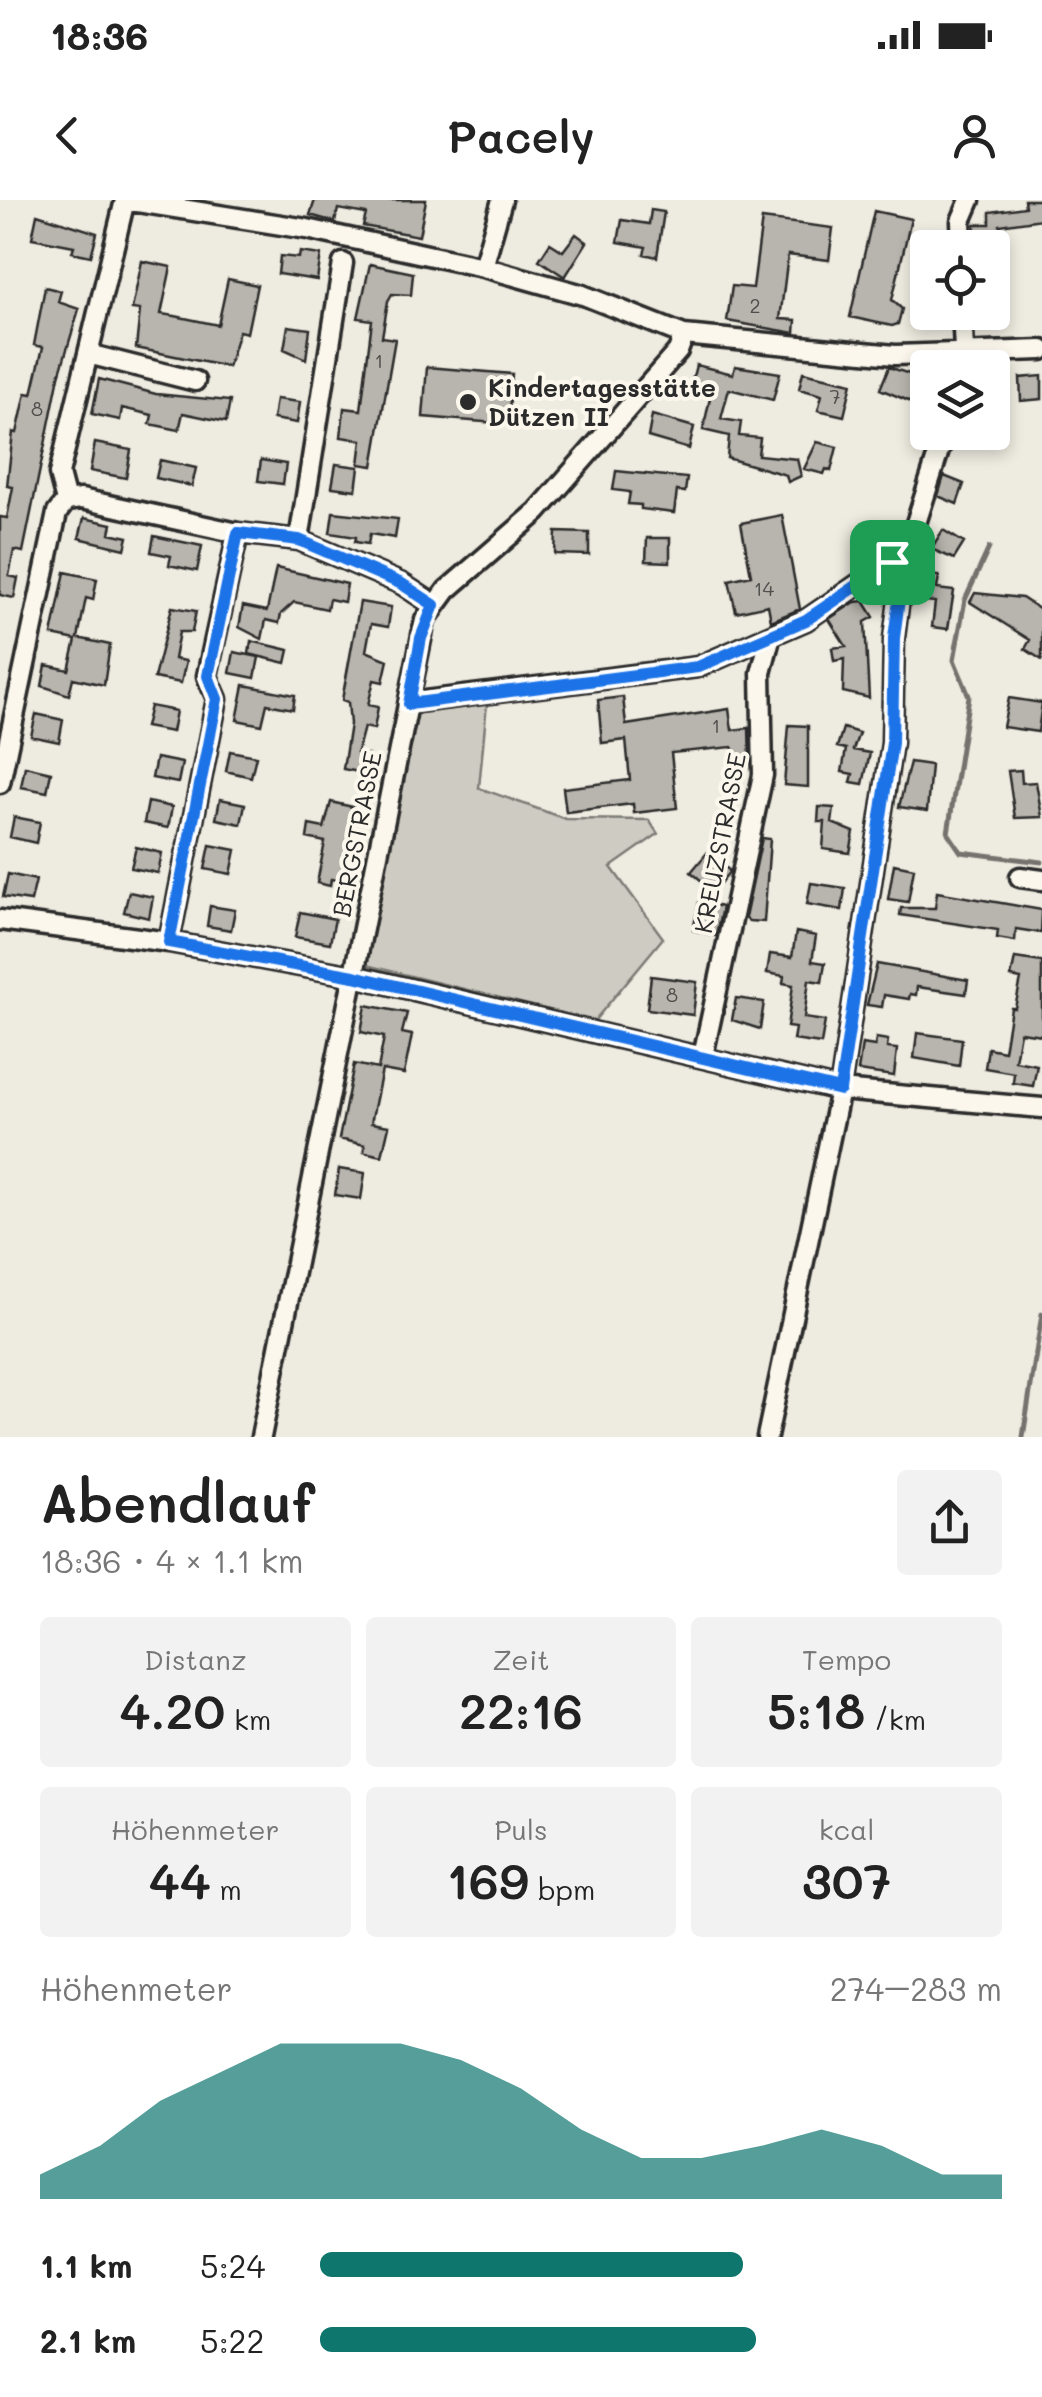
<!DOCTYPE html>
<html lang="de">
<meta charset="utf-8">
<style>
body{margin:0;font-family:Mali,sans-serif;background:#f2f2f2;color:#222;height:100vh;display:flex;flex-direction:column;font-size:38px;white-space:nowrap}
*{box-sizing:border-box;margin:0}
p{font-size:32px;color:#767676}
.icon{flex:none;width:55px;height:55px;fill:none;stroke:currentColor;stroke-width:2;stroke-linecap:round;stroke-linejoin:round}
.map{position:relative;height:1237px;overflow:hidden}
.details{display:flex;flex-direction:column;background:#fff;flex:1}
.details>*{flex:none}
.tools{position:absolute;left:910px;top:30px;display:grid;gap:20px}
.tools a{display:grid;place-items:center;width:100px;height:100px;border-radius:10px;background:#fff;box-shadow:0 5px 15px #0003;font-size:50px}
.pin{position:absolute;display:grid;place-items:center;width:85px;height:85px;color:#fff;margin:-42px;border-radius:20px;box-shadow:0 5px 15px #0006}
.round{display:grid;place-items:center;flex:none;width:105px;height:105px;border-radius:10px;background:#f2f2f2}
.summary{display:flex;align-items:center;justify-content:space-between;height:170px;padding:0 40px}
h1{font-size:55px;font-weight:600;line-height:75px}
.metrics{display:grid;grid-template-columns:repeat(3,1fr);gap:15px;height:170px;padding:10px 40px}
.metrics div{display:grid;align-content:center;border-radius:10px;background:#f2f2f2;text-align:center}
.metrics b{font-size:50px;font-weight:600}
.metrics small{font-size:28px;font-weight:400}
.metrics p{font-size:28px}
.chart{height:280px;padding:20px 40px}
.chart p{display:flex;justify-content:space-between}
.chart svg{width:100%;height:180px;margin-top:10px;fill:#0f766e;opacity:.7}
ul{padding:0 40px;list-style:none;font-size:32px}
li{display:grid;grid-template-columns:160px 120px 1fr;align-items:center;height:75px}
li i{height:25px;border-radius:12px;background:#0f766e}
.status{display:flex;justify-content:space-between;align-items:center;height:70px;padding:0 50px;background:#fff;direction:ltr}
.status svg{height:28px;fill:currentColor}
header{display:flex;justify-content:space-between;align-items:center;height:130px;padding:0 40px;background:#fff;font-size:45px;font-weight:600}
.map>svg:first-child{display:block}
.green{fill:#cecbc2;stroke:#7c7b76;stroke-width:2.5}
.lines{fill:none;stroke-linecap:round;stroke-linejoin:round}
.stream{stroke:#74726e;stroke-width:5}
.building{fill:#b8b5ae;stroke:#2b2b2b;stroke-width:2.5}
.minor-casing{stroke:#2b2b2b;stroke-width:25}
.minor{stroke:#fbf7ec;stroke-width:18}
.route-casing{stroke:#fff;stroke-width:20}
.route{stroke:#1a73e8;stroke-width:12}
.poi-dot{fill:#2b2b2b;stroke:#fbf7ec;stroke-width:4}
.labels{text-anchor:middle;stroke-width:8;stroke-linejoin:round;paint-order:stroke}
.number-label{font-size:20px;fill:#4e4e4c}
.poi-label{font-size:25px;font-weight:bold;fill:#2b2b2b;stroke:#fbf7ec;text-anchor:start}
.street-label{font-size:25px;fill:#2b2b2b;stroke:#fbf7ec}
</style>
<div class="status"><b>18:36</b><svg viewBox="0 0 49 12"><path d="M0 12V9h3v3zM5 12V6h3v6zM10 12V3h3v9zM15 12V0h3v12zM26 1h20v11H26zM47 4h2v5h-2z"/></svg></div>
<header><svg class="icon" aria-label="back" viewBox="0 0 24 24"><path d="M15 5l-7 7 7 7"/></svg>Pacely<svg class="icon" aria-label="person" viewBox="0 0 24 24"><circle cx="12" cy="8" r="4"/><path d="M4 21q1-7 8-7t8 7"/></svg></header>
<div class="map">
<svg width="1042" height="1237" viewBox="0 0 1042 1237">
<rect width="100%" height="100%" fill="#eeebe0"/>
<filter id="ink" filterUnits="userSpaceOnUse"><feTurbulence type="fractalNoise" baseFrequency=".01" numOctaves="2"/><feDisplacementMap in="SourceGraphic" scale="20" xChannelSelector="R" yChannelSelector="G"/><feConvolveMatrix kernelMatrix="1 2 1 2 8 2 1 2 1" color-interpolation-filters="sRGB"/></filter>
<g filter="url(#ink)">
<path class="green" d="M 487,503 L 479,588 L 566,619 L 649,620 L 658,634 L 611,667 L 663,738 L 594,821 L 366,765 L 363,760 L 412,519 L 419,513 Z"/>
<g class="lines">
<path class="stream" d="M 989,348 L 965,400 L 954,460 L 969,496 L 948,633 L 961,652 L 1042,662
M 1023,1237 L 1042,1114"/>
</g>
<path class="building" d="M 315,0 L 426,0 L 419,36 L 363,26 L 366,14 L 338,9 L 335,22 L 310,15 Z
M 1024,0 L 1042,0 L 1042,19 L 1000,25 L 1000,48 L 975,48 L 975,24 L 990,24 L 990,12 L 1025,7 Z
M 651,10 L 664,12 L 657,57 L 644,54 L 646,47 L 618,42 L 622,20 L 649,24 Z
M 874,11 L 911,19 L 892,100 L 902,109 L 898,124 L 892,126 L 850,117 Z
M 37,14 L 97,33 L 91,56 L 72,52 L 74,46 L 32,38 Z
M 762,19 L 833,28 L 829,60 L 788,55 L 780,119 L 796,120 L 795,133 L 727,121 L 732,86 L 753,88 Z
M 576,34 L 587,42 L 565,77 L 539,60 L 550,43 L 563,51 Z
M 300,52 L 321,55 L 317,80 L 278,74 L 280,56 L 299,58 Z
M 142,61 L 171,67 L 161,114 L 175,116 L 218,125 L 228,79 L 257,85 L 247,133 L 239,131 L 228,167 L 136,148 L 140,110 L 132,109 Z
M 370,64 L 413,73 L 411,95 L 392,94 L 388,101 L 382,137 L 395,139 L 373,266 L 359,264 L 362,240 L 341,237 L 344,208 L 361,210 L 372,120 L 358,118 Z
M 45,87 L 61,91 L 58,102 L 79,109 L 59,176 L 23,352 L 14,350 L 9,376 L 18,378 L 14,398 L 0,395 L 0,317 L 7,318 L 13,287 L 7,286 L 13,232 L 17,233 L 26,193 L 32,194 L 43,147 L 34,145 Z
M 288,126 L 310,129 L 306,159 L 284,149 Z
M 696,165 L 733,174 L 735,166 L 780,173 L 773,200 L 729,189 L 721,219 L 741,222 L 739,236 L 760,238 L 758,255 L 797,259 L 801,276 L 788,282 L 786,275 L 727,258 L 729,236 L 703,230 L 710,198 L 690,189 Z
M 928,166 L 928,209 L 880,189 L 889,167 L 918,177 L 922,167 Z
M 427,167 L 512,174 L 508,224 L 423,217 Z
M 803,172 L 852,183 L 844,216 L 818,210 L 822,195 L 799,189 Z
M 1042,176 L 1042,199 L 1021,201 L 1020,178 Z
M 99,179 L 156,194 L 230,201 L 226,222 L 183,213 L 179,230 L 150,224 L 152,215 L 122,208 L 120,220 L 92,214 Z
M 276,199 L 300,202 L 297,223 L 273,219 Z
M 652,215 L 694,227 L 689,249 L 648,237 Z
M 817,242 L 837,247 L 831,271 L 826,269 L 824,274 L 804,269 Z
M 95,243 L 131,250 L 126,278 L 90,271 Z
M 160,260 L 196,268 L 192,286 L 156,278 Z
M 261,260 L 286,264 L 283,284 L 258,281 Z
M 336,264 L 359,267 L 356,290 L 332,287 Z
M 616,271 L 687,278 L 685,292 L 677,291 L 674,313 L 641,309 L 641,305 L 628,304 L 630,292 L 613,290 Z
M 944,276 L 964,284 L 957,304 L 938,296 Z
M 333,312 L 398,319 L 395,338 L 370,334 L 368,344 L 355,342 L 356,337 L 330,333 Z
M 782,315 L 800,409 L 771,421 L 768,405 L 736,412 L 729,380 L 751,375 L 741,323 Z
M 84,318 L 112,324 L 110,333 L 128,337 L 125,349 L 79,338 Z
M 943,330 L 964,343 L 954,359 L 931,349 Z
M 556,332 L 589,333 L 589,355 L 555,354 Z
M 154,336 L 202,346 L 197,371 L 169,365 L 171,356 L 151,352 Z
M 647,338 L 670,338 L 670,362 L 646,361 Z
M 276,368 L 347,384 L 344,402 L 329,399 L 327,409 L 294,402 L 281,414 L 279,423 L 266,420 L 262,439 L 239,427 L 243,406 L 267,411 Z
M 65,372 L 97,379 L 93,400 L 86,398 L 78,438 L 110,445 L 104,485 L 73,478 L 69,495 L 42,486 L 46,465 L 69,470 L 76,440 L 52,435 Z
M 917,374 L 939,376 L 937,389 L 954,391 L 948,429 L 932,427 L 935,402 L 914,400 Z
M 975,393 L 1022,398 L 1042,411 L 1042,460 L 1025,449 L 1030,440 L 970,402 Z
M 864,401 L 874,417 L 865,422 L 869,498 L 843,492 L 844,459 L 834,461 L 832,448 L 846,446 L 829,419 L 855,402 Z
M 360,402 L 391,407 L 388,427 L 371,424 L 366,451 L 388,460 L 383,482 L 374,480 L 368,505 L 378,507 L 374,529 L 364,527 L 357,553 L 368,555 L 364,573 L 343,569 L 350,524 L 348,502 L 342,500 Z
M 172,407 L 196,411 L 192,432 L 179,432 L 174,459 L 186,461 L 181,483 L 154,478 Z
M 251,441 L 289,450 L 286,463 L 249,454 Z
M 234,452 L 259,457 L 255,478 L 230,473 Z
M 244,485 L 295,495 L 293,509 L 267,504 L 262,525 L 237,520 Z
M 623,497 L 626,525 L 729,509 L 732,530 L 749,528 L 750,563 L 741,562 L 732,547 L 671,553 L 677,608 L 634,613 L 633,604 L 566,612 L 563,588 L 630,580 L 626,540 L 602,543 L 598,500 Z
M 1009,498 L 1042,503 L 1038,532 L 1003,527 Z
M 150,506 L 176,511 L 172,532 L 145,527 Z
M 36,514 L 63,520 L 59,542 L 31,536 Z
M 789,525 L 808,526 L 808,587 L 784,585 Z
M 843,528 L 859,533 L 853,550 L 870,553 L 863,584 L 851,582 L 853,574 L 842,572 L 846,549 L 837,547 Z
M 230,551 L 256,556 L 251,577 L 226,571 Z
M 156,558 L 182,563 L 178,583 L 152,578 Z
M 910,562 L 931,565 L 927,611 L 899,607 Z
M 25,566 L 51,572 L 47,592 L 21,587 Z
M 1021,570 L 1022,583 L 1036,582 L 1042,617 L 1015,618 L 1008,571 Z
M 220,599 L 245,604 L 241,624 L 216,619 Z
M 148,602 L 172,607 L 168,628 L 144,623 Z
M 331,602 L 357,608 L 342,681 L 331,679 L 330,686 L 317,683 L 325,642 L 307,638 L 309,625 L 324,628 Z
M 819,607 L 834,608 L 832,623 L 854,632 L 850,653 L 823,649 L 825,622 L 818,622 Z
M 14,617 L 40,622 L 36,643 L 10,637 Z
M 762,638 L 770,639 L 764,722 L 749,721 L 745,718 Z
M 210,645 L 236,650 L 231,674 L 205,669 Z
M 136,647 L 162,653 L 158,673 L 131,668 Z
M 707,653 L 730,671 L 714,691 L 691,672 Z
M 894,664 L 914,668 L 908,702 L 888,699 Z
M 8,674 L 36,680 L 31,701 L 3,697 Z
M 811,683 L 845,688 L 842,710 L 807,704 Z
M 129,692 L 153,697 L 149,718 L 124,712 Z
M 937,692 L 1042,710 L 1041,733 L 1016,729 L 1015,741 L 997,738 L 998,730 L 900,715 L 901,708 L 935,708 Z
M 699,702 L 722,707 L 716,736 L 693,730 Z
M 210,706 L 235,710 L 231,730 L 207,726 Z
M 300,712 L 335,719 L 330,743 L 295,737 Z
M 796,732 L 816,736 L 812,761 L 825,763 L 822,782 L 809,780 L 804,818 L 825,821 L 821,844 L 793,840 L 795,828 L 787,827 L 793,785 L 783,783 L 784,776 L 767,773 L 770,754 L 792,757 Z
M 1015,758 L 1042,762 L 1042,835 L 1020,832 L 1015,861 L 1037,865 L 1033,886 L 1013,883 L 1014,873 L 985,868 L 988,848 L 1004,851 L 1011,808 L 1015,808 L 1021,779 L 1011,777 Z
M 877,764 L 968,780 L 966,794 L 917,787 L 916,795 L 910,794 L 909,799 L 884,795 L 882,807 L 867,805 Z
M 651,776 L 697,782 L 693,815 L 647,809 Z
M 736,798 L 764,802 L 760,829 L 732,820 Z
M 366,805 L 407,813 L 402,833 L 412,835 L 404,874 L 382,870 L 371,923 L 389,926 L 382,956 L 364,952 L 365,945 L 339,939 L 354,864 L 378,869 L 384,837 L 361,832 Z
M 917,833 L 962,839 L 959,866 L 914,858 Z
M 876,838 L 888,840 L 887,848 L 897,849 L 894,876 L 858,871 L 862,844 L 875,846 Z
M 339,969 L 365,973 L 361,999 L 335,995 Z"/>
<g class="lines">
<defs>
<path id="minor" d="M 125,0 L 307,29 L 483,67 L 583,95 L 684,135 L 895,155 L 1042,150
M 962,48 L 961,21 L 970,0
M 483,67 L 502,0
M 962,112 L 965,168
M 88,154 L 195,181
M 66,301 L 81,299 L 238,333 L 299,340 L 402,384 L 434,405
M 66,301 L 59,274 L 125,0
M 299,340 L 343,63
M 409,503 L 698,467 L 806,420 L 892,361 L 904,361
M 0,583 L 57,313 L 66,301
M 1020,677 L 1042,680
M 0,720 L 169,742 L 354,776 L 840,890 L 1042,908
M 169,742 L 217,499 L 207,476 L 238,333
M 703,856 L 763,575 L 761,473 L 770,439
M 261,1237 L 425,420 L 447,390 L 537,312 L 678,151 L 684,135
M 767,1237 L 840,890 L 892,543 L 894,438 L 904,361 L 945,232"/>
</defs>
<use href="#minor" class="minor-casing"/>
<use href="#minor" class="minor"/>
</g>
</g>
<g class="lines" filter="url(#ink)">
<defs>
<path id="route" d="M 238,333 L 299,340 L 402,384 L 434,405 L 421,438 L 409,504 L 698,467 L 806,420 L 892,362 L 904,361 L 894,438 L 892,543 L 840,890 L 354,776 L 169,742 L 217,499 L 208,476 Z"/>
</defs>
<use href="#route" class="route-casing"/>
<use href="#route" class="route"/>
</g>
<circle class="poi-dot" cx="468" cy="202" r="10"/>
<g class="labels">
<g class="number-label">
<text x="755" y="113">2</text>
<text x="379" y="168">1</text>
<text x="835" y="204">7</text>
<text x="37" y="216">8</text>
<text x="764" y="396">14</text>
<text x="716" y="533">1</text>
<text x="672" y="802">8</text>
</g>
<g class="poi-label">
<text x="488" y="197">Kindertagesstätte<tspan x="488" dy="29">Dützen II</tspan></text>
</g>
<g class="street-label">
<text transform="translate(357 634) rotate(-79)" y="9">BERGSTRASSE</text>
<text transform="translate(720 643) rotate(-79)" y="9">KREUZSTRASSE</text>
</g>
</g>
</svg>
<div class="tools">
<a><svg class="icon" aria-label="locate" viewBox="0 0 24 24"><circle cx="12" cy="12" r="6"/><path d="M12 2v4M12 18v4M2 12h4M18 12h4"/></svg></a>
<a><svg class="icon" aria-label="layers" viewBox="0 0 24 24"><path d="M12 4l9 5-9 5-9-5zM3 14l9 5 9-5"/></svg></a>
</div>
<div class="pin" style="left:892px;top:362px;background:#1e9e55"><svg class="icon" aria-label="arrive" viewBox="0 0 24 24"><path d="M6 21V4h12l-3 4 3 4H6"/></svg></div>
</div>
<section class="details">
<div class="summary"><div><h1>Abendlauf</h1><p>18:36 · 4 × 1.1 km</p></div><a class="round"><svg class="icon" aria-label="share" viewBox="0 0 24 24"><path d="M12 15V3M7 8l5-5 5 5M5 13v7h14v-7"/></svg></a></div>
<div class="metrics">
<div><p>Distanz</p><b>4.20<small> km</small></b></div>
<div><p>Zeit</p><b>22:16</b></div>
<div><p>Tempo</p><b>5:18<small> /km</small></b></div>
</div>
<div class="metrics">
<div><p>Höhenmeter</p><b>44<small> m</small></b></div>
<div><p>Puls</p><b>169<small> bpm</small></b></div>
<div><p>kcal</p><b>307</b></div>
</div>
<div class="chart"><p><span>Höhenmeter</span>274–283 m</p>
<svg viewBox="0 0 160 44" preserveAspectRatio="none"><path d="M0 44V38L10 31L20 20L30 13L40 6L50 6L60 6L70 10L80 17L90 27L100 34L110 34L120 31L130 27L140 31L150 38L160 38V44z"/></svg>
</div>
<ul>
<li><b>1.1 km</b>5:24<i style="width:62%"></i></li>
<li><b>2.1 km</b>5:22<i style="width:64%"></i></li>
</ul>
</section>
